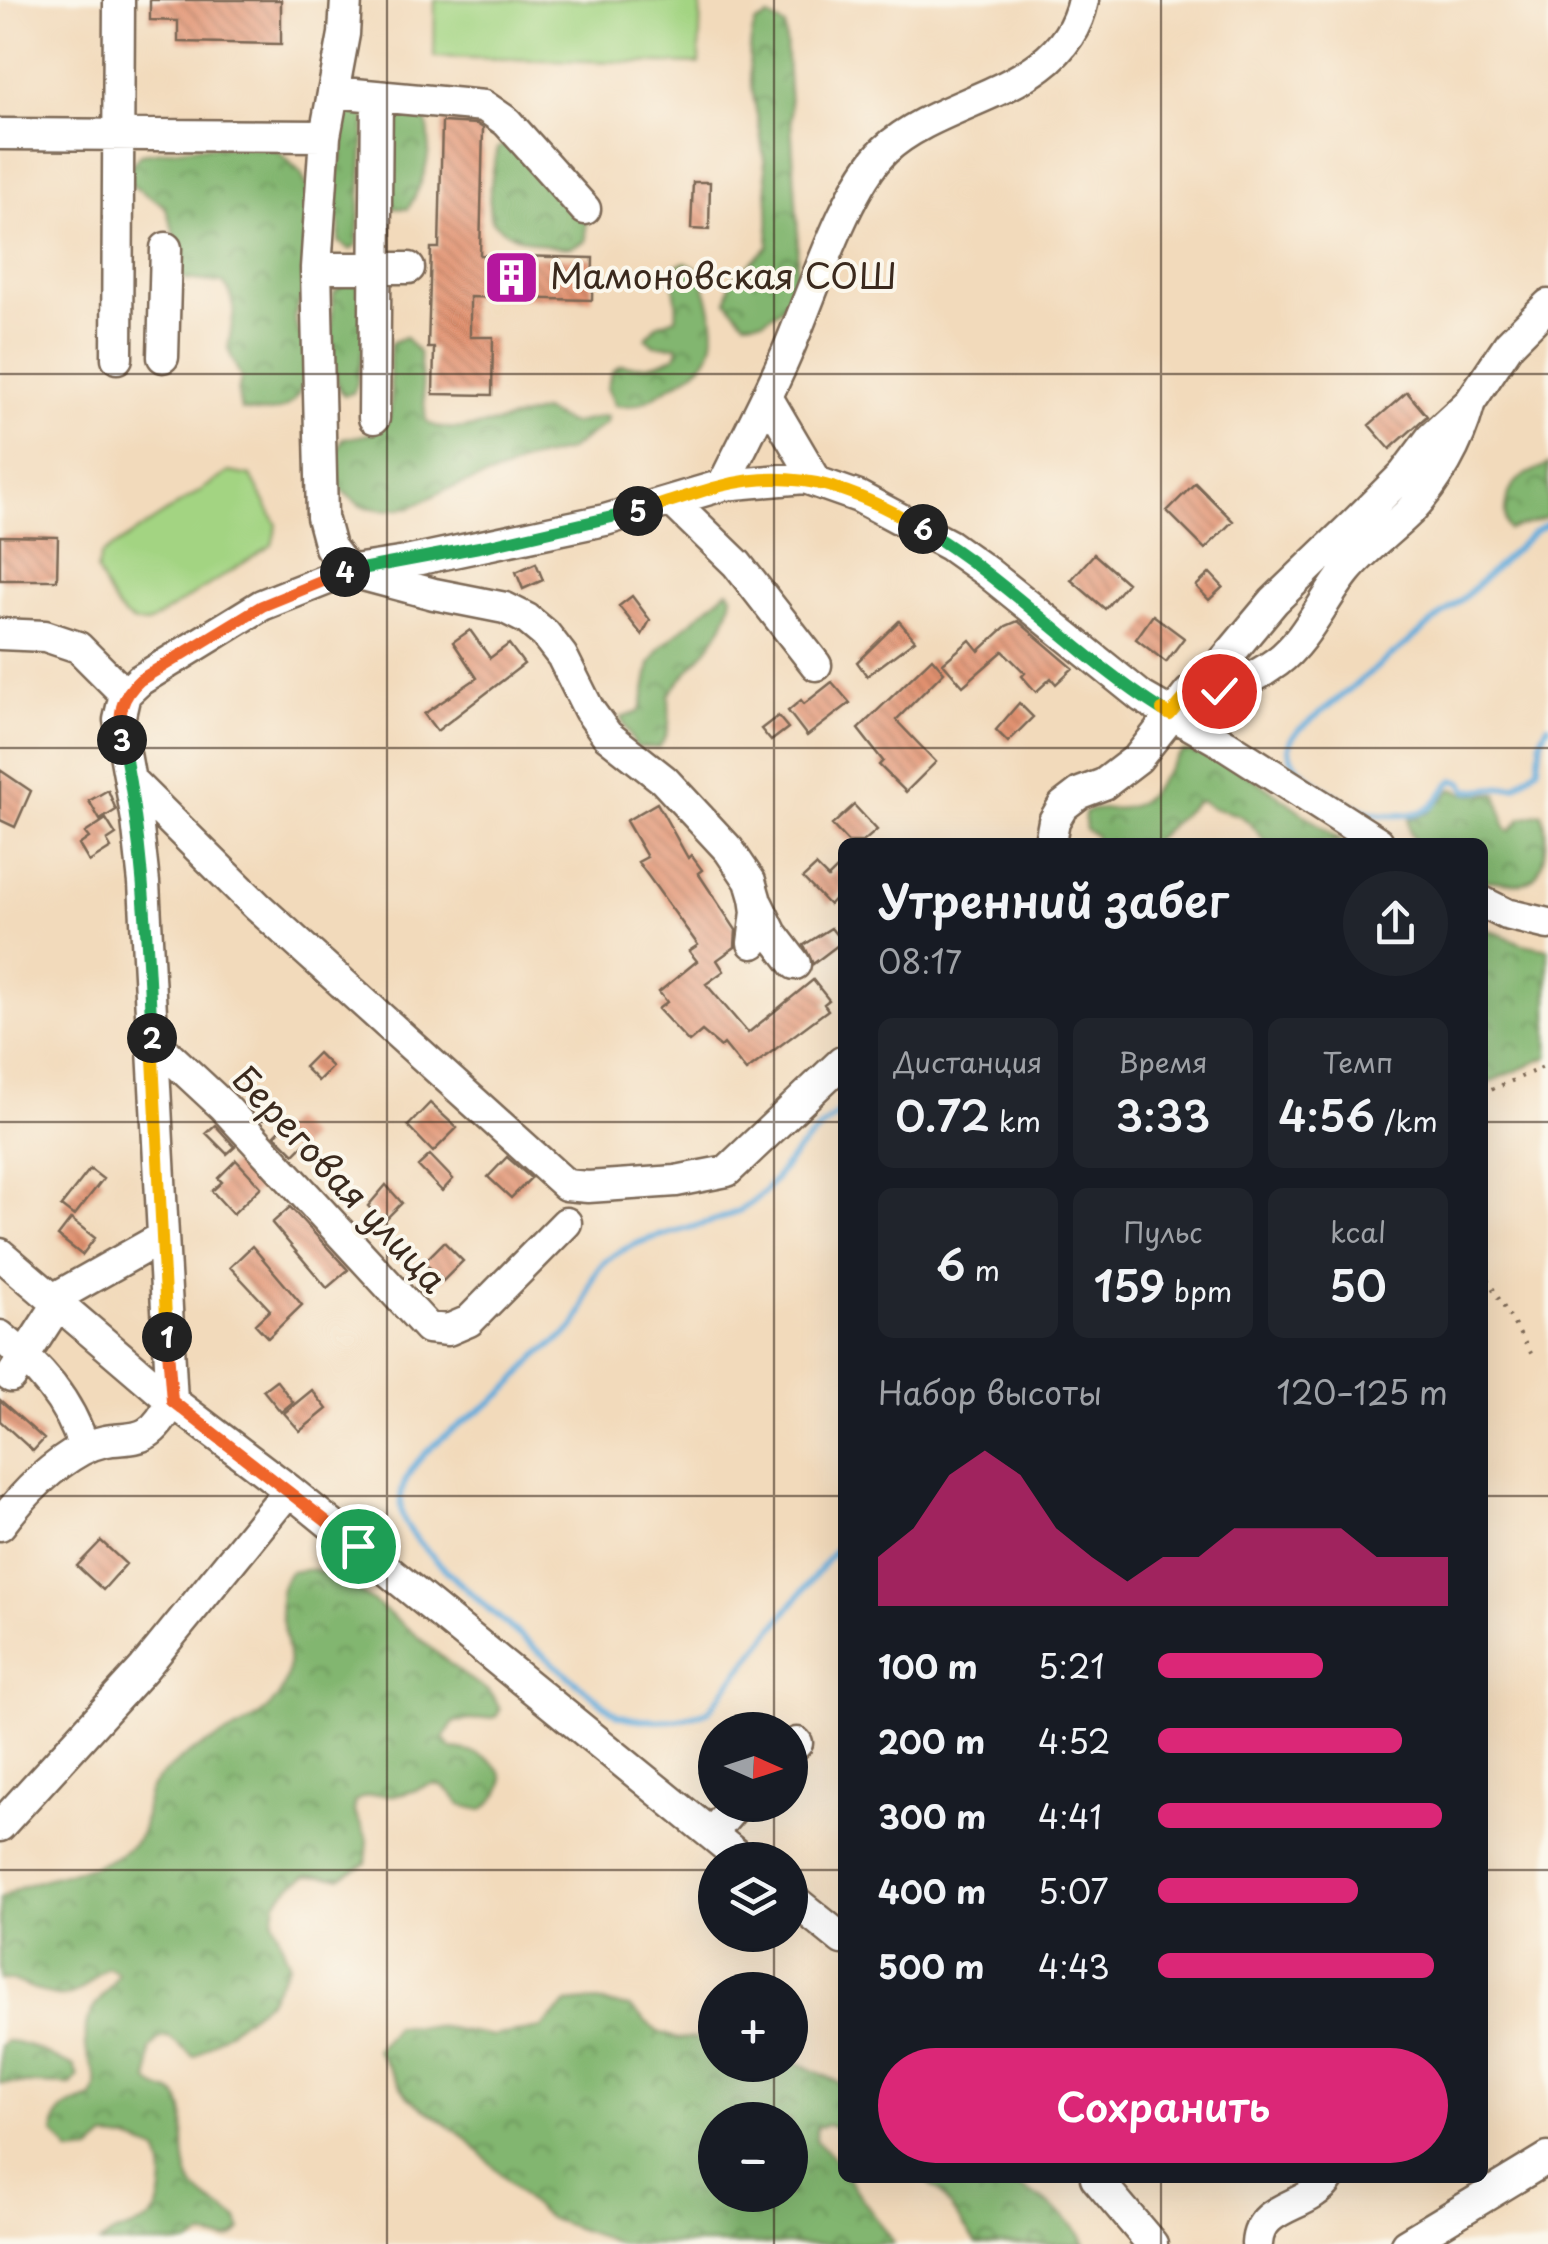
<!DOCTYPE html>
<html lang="ru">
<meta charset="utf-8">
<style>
body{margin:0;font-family:"Playpen Sans",sans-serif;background:#20242c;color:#f1f3f6;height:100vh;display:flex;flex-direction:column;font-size:38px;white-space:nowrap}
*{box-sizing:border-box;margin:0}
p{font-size:32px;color:#9ea1a6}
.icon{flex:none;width:55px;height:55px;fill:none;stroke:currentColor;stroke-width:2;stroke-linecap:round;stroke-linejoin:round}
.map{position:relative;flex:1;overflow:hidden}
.sheet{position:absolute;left:838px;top:838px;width:650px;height:1345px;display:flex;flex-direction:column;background:#171b24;border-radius:15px;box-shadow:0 10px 40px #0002}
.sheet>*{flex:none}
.needle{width:65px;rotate:93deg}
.buttons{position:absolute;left:698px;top:1712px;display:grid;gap:20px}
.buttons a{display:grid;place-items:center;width:110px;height:110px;border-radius:50%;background:#171b24;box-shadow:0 10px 40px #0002;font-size:50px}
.pin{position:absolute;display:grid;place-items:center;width:85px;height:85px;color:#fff;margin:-42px;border:5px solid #fff;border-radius:50%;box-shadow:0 2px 10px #0007}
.km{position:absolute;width:50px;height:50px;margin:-25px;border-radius:50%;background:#222;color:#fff;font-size:28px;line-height:50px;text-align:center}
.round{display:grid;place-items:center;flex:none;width:105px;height:105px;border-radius:52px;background:#20242c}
.overview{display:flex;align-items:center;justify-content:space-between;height:170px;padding:0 40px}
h1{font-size:45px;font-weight:600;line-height:75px}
.figures{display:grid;grid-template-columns:repeat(3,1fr);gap:15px;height:170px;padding:10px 40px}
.figures div{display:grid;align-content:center;border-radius:15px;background:#20242c;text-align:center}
.figures b{font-size:42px;font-weight:600}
.figures small{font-size:28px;font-weight:400}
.figures p{font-size:28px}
.chart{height:280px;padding:20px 40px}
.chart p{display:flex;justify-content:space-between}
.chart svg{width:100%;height:180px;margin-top:10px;fill:#db2777;opacity:.7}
.button{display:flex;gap:20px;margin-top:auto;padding:20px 40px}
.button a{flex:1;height:115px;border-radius:60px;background:#db2777;color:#fff;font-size:40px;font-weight:600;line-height:115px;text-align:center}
ul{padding:0 40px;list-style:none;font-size:32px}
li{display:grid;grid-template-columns:160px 120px 1fr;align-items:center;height:75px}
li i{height:25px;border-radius:12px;background:#db2777}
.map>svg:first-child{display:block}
.grass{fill:#a3d482;stroke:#6f7f50;stroke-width:2.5}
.forest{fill:url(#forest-crowns);stroke:#5e7047;stroke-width:2.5;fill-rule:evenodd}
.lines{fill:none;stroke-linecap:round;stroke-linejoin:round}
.stream{stroke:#63abda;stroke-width:6}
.building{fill:url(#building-back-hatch)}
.minor-casing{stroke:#7b6855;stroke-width:35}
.path{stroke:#7b6855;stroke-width:4;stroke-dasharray:2.5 8;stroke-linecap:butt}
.minor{stroke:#fff;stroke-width:30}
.split-1-casing{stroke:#fff;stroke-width:20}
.split-2-casing{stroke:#fff;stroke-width:20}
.split-3-casing{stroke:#fff;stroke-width:20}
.split-4-casing{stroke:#fff;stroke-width:20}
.split-5-casing{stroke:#fff;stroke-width:20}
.split-6-casing{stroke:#fff;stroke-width:20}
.split-7-casing{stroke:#fff;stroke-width:20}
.split-8-casing{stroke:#fff;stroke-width:20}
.split-1{stroke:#f0652b;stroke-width:12}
.split-2{stroke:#f5b400;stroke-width:12}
.split-3{stroke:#22a559;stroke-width:12}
.split-4{stroke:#f0652b;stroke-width:12}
.split-5{stroke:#22a559;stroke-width:12}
.split-6{stroke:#f5b400;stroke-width:12}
.split-7{stroke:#22a559;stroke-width:12}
.split-8{stroke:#f5b400;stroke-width:12}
.grid{fill:none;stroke:#3b2a1e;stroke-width:2.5;stroke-opacity:0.55}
.labels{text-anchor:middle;stroke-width:8;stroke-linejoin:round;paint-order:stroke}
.poi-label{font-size:35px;fill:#3b2a1e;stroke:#fbf7ec;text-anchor:start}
.street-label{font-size:35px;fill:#3b2a1e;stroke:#fbf7ec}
</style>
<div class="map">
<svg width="1548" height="2244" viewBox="0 0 1548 2244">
<defs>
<pattern id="forest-crowns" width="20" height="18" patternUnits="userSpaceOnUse" patternTransform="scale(2.5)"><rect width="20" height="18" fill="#82b670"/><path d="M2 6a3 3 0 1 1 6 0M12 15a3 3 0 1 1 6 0" fill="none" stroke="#6c945b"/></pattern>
<pattern id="building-back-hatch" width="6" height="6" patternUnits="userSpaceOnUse" patternTransform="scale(2.5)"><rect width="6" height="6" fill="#e1916f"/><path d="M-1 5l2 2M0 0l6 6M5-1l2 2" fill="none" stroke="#b8775b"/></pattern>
</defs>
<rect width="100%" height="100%" fill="#fbf7ec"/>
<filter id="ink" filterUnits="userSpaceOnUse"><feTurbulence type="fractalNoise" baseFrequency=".01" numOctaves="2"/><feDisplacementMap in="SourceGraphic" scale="20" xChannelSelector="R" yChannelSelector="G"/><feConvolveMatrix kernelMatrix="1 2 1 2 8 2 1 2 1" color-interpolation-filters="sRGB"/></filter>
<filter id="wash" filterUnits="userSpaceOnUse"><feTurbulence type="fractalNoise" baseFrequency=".0048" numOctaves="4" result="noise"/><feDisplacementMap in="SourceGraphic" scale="40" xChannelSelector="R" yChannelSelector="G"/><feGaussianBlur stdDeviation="2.25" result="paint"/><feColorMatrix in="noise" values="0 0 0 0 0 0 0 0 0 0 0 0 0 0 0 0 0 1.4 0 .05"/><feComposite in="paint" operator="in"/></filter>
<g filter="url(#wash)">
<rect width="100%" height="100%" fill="#f2dabb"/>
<path class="grass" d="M 435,0 L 701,0 L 699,64 L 434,57 Z
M 229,472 L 251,476 L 277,525 L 272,545 L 147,624 C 117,624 109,593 97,571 L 101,555 Z"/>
<path class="forest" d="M 769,17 L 785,26 L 798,234 L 796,284 L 783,307 L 764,320 L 745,321 L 727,301 L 731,280 L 768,247 C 770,210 767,175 761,138 C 755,96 742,67 755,23 Z
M 349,101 L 366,105 L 357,245 L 350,250 L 339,242 L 340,225 L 333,210 L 336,170 L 342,157 L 340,130 L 344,109 Z
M 400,106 L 423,112 C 437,143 425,180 408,209 L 394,208 L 388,194 L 391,118 Z
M 507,143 L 586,222 L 586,241 C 581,243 576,246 571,247 C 553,250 499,236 491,218 C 486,204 494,162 498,148 Z
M 201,146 L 275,148 L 301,173 L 309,191 L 305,288 L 294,316 L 298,332 L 308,341 C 305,390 300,422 241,410 L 238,393 L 241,378 L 228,349 L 234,312 L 230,292 L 223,283 L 186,279 L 172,271 L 179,247 L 165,206 L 131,185 L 130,166 L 141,154 Z
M 686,262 L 699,269 C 708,298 727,344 699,367 C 690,376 677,382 666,389 C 648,400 636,409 615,405 L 607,388 L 612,372 L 621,365 C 643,367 658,367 677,354 L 678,346 L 654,345 L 646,338 L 656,325 L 676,318 C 679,300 672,286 672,267 Z
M 351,279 C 381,300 359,353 357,384 L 353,393 L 344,395 C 329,380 331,315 334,293 Z
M 405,337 L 419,353 L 426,421 C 447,440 516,418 543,411 C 580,428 564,425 604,416 L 608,417 L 605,424 L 568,451 L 524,461 L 504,471 L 445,490 L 411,507 L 385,510 L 361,506 L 340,489 L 329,471 L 343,438 C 414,434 383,394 391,343 Z
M 1548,464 L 1548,517 L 1509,530 C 1500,514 1507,485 1524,476 C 1532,471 1540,469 1548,464 Z
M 728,590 L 732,595 C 727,637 692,662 669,695 C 669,716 673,732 658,748 L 636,747 L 621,718 L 639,712 L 642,707 L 650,664 L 661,647 Z
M 1183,752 C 1233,750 1301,816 1343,842 L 1265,842 C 1258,833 1252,823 1242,817 C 1228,809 1213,812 1202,801 L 1196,802 L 1152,842 L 1097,842 L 1095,835 L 1086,830 L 1084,812 C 1100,806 1116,812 1132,806 C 1155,797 1165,767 1183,752 Z
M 1452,789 L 1468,794 L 1497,794 L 1506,829 L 1510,831 L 1521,818 L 1542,813 C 1548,833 1548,877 1523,883 C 1511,885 1497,879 1483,881 L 1482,842 L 1416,842 C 1410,835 1408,829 1409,819 L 1428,813 Z
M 1482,927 L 1523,944 L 1548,949 L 1548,1057 L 1483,1085 Z
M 313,1569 C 367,1587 417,1638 461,1673 C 477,1686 493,1688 500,1710 L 496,1717 L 454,1722 L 443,1738 L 452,1749 C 491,1752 526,1778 482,1810 L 460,1805 C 437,1767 425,1793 395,1795 C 377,1795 369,1792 354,1802 L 354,1812 L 368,1840 L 366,1863 L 341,1877 L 307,1875 L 291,1885 L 276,1902 L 273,1920 L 289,1963 L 269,2000 L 194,2057 L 169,2037 L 160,2038 L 150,2049 L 149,2081 C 158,2092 174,2088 180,2101 C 186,2114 184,2126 184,2140 C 183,2189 198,2195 238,2219 L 241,2230 C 230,2244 219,2240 203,2236 L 189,2244 L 99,2244 C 125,2219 157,2238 162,2191 C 164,2175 163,2166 157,2151 L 130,2140 L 106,2138 L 91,2151 L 70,2153 L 54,2133 C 57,2104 67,2107 92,2098 C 102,2079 92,2071 87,2053 C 85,2046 86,2035 86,2028 C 88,2006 111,1993 118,1973 L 108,1967 C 96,1973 89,1986 77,1992 C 50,2007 25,1977 0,1980 L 0,1899 C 9,1894 18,1888 27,1885 C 60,1872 97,1872 127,1849 C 153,1830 140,1807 151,1788 C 156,1780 166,1771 173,1766 C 205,1737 266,1727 283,1688 C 302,1647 263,1607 290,1572 Z
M 588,2001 L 629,2007 L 658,2032 L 678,2039 L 715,2038 L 715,2065 L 790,2065 L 790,2059 L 840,2083 L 842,2130 L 829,2125 L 816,2127 L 816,2140 C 826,2151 842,2162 842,2178 L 848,2178 L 894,2244 L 620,2244 L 548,2218 L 524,2198 L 466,2138 L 408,2097 L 376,2050 L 395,2026 L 441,2027 L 492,2036 L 542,2028 L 567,2003 ZM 715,2120 L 790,2120 L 790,2195 L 715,2195 Z
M 6,2041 C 30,2041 51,2059 74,2066 L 78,2077 L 71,2085 L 0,2083 L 0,2046 Z
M 922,2178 C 944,2177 970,2174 992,2178 C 1021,2181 1074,2217 1085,2244 L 976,2244 L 939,2191 Z"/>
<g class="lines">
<path class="stream" d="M 1548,524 L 1534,532 L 1462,599 L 1300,729 C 1295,735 1288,740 1289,749 C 1289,772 1346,804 1366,811 C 1383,817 1412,817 1428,809 C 1440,802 1443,787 1454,780 L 1463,783 L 1468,791 L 1516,786 L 1538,767 L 1541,739 L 1548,725
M 842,1110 C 829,1122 815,1133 803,1145 C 782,1166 767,1197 740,1210 C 698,1232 644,1231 606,1261 C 584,1279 590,1305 574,1327 C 563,1341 544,1347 533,1360 C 523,1371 514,1383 503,1393 C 469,1423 389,1459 402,1515 C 410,1552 579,1684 617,1715 C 648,1723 679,1724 709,1710 L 842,1541"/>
</g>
<g id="blocks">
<path class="building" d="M 150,0 L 281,0 L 281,44 L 178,42 L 178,21 L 150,20 Z
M 442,122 L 477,124 L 483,128 L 480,255 L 593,258 L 592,300 L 470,297 L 470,337 L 493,337 L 492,395 L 433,394 L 434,348 L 428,348 L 431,248 L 439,248 Z
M 693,182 L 710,182 L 709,230 L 691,229 Z
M 1407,392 L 1427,416 L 1390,449 L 1369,425 Z
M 1195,483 L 1233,521 L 1205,549 L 1167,511 Z
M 0,536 L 58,537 L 57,580 L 0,580 Z
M 1094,554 L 1127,583 L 1105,609 L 1071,580 Z
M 536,563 L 543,580 L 523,589 L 516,572 Z
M 1210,573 L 1223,587 L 1209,600 L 1196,586 Z
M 632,596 L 650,620 L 642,635 L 619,606 Z
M 1153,615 L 1184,638 L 1166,662 L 1136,639 Z
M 899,621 L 915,640 L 867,676 L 857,662 Z
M 1018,621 L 1073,668 L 1056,684 L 1051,678 L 1036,692 L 1022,676 L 1025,673 L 1003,651 L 963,686 L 943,663 L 970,640 L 979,651 L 1006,626 Z
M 470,630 L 490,658 L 509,644 L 524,664 L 437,731 L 424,714 L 477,678 L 453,642 Z
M 932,658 L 944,672 L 896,720 L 936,762 L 906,792 L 879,765 L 883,761 L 858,729 Z
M 832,682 L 850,703 L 807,736 L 788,711 L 801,700 L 804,704 Z
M 1019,703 L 1033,717 L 1008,742 L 996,730 Z
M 778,716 L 788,728 L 771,741 L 761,729 Z
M 0,770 L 31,791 L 15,827 L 0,820 Z
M 108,790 L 116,810 L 100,820 L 89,801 Z
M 657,803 L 688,858 L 691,855 L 702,870 L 698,873 L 736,930 L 735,947 L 717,960 L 724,971 L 706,984 L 748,1033 L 813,980 L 829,1000 L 824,1004 L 828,1010 L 746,1071 L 724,1044 L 721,1047 L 702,1031 L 689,1042 L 658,1009 L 667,1002 L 659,992 L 697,961 L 689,951 L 698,945 L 638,862 L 647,857 L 626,821 Z
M 854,805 L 877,830 L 863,842 L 848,842 L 832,825 Z
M 106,819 L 116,835 L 107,841 L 111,848 L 89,862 L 79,845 L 89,838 L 85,833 Z
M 842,864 L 842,891 L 829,905 L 803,878 L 816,866 L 828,878 Z
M 831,928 L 842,942 L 813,964 L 804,945 Z
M 318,1053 L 332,1067 L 318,1081 L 304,1067 Z
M 430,1103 L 457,1128 L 433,1152 L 408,1126 Z
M 291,1119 L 310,1138 L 294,1154 L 275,1135 Z
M 215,1125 L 235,1147 L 227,1154 L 206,1133 Z
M 430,1155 L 453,1179 L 442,1191 L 418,1166 Z
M 507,1157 L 531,1178 L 511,1198 L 488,1177 Z
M 236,1160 L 261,1187 L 233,1214 L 212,1191 L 222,1182 L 218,1178 Z
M 90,1169 L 103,1179 L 74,1216 L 61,1206 Z
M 386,1185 L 402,1203 L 383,1222 L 368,1206 Z
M 290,1207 L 348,1270 L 327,1288 L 272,1223 Z
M 71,1219 L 95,1238 L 82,1255 L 58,1236 Z
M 444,1242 L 463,1261 L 443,1281 L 424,1262 Z
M 252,1246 L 302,1305 L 268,1338 L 255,1324 L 270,1310 L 230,1267 Z
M 276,1380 L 293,1402 L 281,1412 L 263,1390 Z
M 312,1390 L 327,1409 L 300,1431 L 284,1413 Z
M 0,1400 L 44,1439 L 33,1451 L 0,1421 Z
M 101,1541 L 126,1564 L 103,1590 L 77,1566 Z"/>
</g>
</g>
<g filter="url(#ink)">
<use href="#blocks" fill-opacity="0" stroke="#7b6855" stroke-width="2.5"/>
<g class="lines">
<defs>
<path id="minor" d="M 346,0 L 344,34 L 325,136 L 316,268 L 322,517 L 330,547 L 348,571 L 434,594 L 505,608 L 527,619 L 545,634 L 562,656 L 589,710 L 607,735 L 664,780 L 729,850 L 750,881 L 755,898 L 757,912 L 753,943
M 333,92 L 484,106 L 507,122 L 585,209
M 0,134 L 325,136
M 316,268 L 409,268
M 163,357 L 166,248
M 117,358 L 119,0
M 767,397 L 817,482
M 374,418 L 377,96
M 723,485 C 744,442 767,399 786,355 C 810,301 845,188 885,150 C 945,94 1064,94 1083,0
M 673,502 L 737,564 L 816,665
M 0,634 L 45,636 L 78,647 L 125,694
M 1191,693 C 1219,695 1254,679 1277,662 C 1307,640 1323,599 1347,570 C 1365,548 1389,532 1409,512 C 1437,482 1459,443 1469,405
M 130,780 L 257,906 L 566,1185 L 588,1187 L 676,1181 L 727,1171 L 842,1062
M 1050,842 L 1054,821 L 1063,806 L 1080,793 L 1104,784 L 1138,758 L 1189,693 L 1218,668 L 1274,601 L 1354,524 L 1404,474 L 1431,438 L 1470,402 L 1509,344 L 1548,305
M 1482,902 L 1506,914 L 1548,924
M 758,905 L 772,934 L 795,964
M 152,1040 L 223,1106 L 428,1328 L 448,1330 L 469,1321 L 566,1223
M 0,1254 L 172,1401 L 289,1490 L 743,1860
M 53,1299 L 163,1237
M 0,1336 C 39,1367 69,1400 84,1448
M 11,1377 L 58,1304
M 0,1525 C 21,1497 50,1467 81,1450 C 125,1426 143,1459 172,1401 L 144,883 L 137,820 L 119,720 L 125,694 L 140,680 L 262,605 L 348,571 L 406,562 L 605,520 L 723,485 L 805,478 L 859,497 L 949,545 L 987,572 L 1142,697 L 1226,745 L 1378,842
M 790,1750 L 797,1743
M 0,1826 L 144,1668 L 289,1490
M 711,1834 L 736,1805
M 790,1897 L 842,1939
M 1096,2178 L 1152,2244
M 1257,2244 C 1259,2203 1310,2209 1329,2178
M 1406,2244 L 1548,2158"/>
</defs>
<use href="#minor" class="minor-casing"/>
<path class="path" d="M 1482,1094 L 1548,1065
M 1482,1270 L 1535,1360"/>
<use href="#minor" class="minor"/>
</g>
</g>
<g class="lines" filter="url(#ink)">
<defs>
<path id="split-1" d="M 167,1337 L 172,1401 L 358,1546"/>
<path id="split-2" d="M 152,1038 L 167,1337"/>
<path id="split-3" d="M 122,740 C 143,839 147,938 152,1038"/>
<path id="split-4" d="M 122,740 C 118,714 120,698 140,680 L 262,606 L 345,572"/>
<path id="split-5" d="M 345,572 L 490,545 L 638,511"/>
<path id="split-6" d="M 638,511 C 666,504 693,493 721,486 C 797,466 858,490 923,529"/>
<path id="split-7" d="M 923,529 C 1009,581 1077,656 1162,710"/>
<path id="split-8" d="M 1162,710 L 1170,715 L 1189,692 L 1219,691"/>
</defs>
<use href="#split-1" class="split-1-casing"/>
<use href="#split-2" class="split-2-casing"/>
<use href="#split-3" class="split-3-casing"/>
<use href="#split-4" class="split-4-casing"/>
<use href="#split-5" class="split-5-casing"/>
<use href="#split-6" class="split-6-casing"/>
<use href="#split-7" class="split-7-casing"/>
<use href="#split-8" class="split-8-casing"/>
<use href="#split-1" class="split-1"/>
<use href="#split-2" class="split-2"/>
<use href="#split-3" class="split-3"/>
<use href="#split-4" class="split-4"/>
<use href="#split-5" class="split-5"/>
<use href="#split-6" class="split-6"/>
<use href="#split-7" class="split-7"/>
<use href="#split-8" class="split-8"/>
</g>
<path class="grid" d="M 387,0 L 387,2244M 774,0 L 774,1730M 1161,0 L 1161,842M 0,374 L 1548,374M 0,748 L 1548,748M 0,1122 L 842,1122M 1482,1122 L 1548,1122M 0,1496 L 842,1496M 1482,1496 L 1548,1496M 774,1805 L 774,1860M 0,1870 L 715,1870M 790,1870 L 842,1870M 1482,1870 L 1548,1870M 774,1935 L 774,1990M 774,2065 L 774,2120M 1161,2178 L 1161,2244M 774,2195 L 774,2244"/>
<defs>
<symbol id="building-square" viewBox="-11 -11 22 22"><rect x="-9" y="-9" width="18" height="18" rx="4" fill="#b5179e" stroke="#fbf7ec"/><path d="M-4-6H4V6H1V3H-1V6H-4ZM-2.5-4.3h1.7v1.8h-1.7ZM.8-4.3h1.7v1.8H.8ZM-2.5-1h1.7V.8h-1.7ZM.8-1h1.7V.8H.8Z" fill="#fff"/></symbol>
</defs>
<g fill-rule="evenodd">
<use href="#building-square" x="480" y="246" width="63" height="63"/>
</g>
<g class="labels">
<g class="poi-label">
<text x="550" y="289">Мамоновская СОШ</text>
</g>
<g class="street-label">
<text transform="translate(339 1180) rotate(47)" y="12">Береговая улица</text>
</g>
</g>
</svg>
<div class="buttons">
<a><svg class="needle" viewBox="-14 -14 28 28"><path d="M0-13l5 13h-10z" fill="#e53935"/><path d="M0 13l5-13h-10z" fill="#9ea1a6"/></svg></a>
<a><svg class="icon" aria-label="layers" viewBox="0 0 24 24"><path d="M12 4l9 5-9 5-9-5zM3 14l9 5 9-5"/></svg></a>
<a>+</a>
<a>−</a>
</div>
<div class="pin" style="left:358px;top:1546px;background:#1e9e55"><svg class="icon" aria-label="arrive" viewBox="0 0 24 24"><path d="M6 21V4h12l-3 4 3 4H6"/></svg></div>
<div class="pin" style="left:1219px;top:691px;background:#d93025"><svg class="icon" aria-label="check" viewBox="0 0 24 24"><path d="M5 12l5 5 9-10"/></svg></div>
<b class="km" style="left:167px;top:1337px">1</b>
<b class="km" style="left:152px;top:1038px">2</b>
<b class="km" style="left:122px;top:740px">3</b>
<b class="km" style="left:345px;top:572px">4</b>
<b class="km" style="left:638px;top:511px">5</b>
<b class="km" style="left:923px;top:529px">6</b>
<section class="sheet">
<div class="overview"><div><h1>Утренний забег</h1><p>08:17</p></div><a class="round"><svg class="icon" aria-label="share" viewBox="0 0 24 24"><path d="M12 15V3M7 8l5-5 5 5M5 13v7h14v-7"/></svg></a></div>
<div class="figures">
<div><p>Дистанция</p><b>0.72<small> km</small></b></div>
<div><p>Время</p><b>3:33</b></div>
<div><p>Темп</p><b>4:56<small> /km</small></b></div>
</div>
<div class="figures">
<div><b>6<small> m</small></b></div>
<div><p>Пульс</p><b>159<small> bpm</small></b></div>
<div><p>kcal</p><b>50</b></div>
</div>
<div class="chart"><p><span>Набор высоты</span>120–125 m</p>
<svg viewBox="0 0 160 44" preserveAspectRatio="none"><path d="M0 44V32L10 25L20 12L30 6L40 12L50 25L60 32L70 38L80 32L90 32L100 25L110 25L120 25L130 25L140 32L150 32L160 32V44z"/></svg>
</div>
<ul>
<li><b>100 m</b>5:21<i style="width:57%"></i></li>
<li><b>200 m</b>4:52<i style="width:84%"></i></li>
<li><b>300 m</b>4:41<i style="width:98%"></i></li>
<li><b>400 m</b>5:07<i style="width:69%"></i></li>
<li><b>500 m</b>4:43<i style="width:95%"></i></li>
</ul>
<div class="button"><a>Сохранить</a></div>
</section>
</div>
